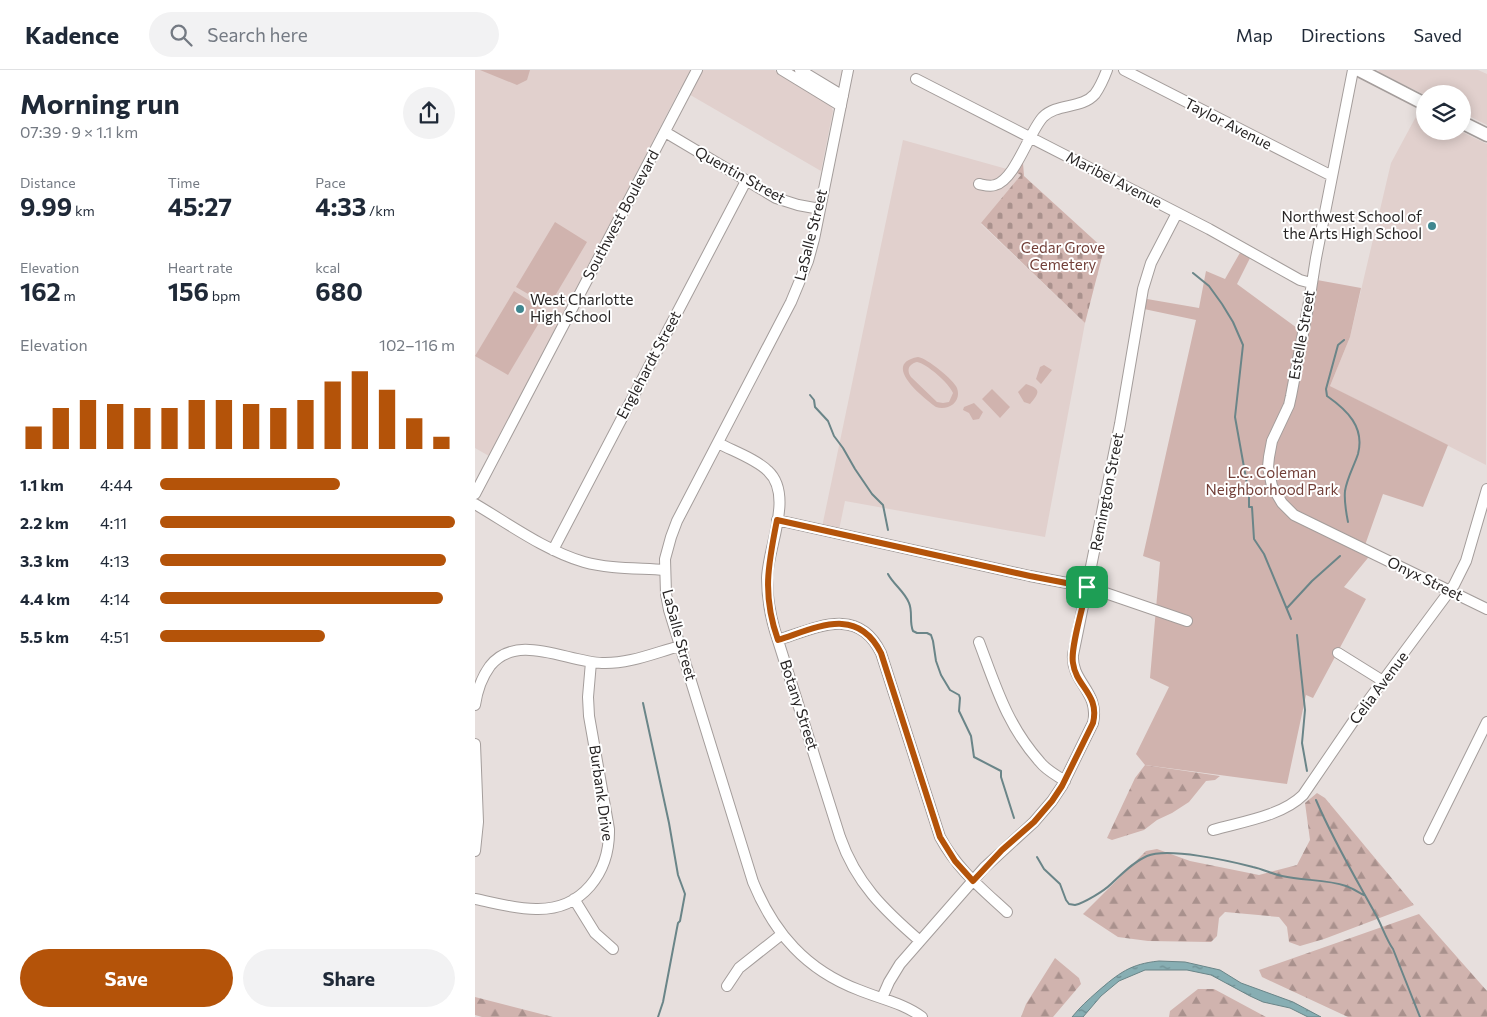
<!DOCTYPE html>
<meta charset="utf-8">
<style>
body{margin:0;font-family:Commissioner,sans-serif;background:#f2f2f3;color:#1f2937;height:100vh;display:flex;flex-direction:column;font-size:19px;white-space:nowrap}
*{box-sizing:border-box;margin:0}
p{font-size:16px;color:#747a83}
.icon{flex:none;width:28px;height:28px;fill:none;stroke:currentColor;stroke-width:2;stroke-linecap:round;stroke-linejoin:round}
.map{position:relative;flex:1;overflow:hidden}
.panel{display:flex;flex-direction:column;background:#fff;width:475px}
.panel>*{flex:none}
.buttons{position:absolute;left:941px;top:15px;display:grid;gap:10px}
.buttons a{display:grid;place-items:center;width:55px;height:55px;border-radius:50%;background:#fff;box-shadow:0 2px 12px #0003;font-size:25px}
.pin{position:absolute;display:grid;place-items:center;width:42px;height:42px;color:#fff;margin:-21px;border-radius:10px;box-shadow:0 2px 8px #0006}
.round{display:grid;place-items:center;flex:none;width:52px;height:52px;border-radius:26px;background:#f2f2f3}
.summary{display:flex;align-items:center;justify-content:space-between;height:85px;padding:0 20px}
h1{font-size:28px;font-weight:700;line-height:38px}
.metrics{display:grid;grid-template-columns:repeat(3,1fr);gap:8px;height:85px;padding:5px 20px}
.metrics div{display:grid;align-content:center}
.metrics b{font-size:25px;font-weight:700}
.metrics small{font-size:14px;font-weight:400}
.metrics p{font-size:14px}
.chart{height:140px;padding:10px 20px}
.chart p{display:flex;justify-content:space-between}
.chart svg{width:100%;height:90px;margin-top:5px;stroke:#b45309;stroke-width:6}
.action{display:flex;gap:10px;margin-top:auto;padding:10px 20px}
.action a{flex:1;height:58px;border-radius:30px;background:#b45309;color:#fff;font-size:20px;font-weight:700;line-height:58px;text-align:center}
.action a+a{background:#f2f2f3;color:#1f2937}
ul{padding:0 20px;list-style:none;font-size:16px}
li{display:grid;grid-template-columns:80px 60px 1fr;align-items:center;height:38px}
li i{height:12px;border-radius:6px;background:#b45309}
header{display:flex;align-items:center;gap:30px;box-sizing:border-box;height:70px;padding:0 25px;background:#fff;border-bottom:1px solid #e0e1e3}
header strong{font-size:24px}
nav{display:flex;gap:28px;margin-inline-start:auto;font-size:18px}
.search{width:350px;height:45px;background:#f2f2f3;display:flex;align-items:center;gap:12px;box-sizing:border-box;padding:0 18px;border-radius:28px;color:#747a83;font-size:19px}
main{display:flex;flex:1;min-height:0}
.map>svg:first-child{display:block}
.built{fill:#e1d0cd}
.forest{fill:url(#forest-firs)}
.cemetery{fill:url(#cemetery-stones)}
.green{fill:#d0b3ae;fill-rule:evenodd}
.water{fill:url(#water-ripples);stroke:#6a8588}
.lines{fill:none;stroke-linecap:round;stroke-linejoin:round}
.stream{stroke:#6a8588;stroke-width:2}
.minor-casing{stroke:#a49d9b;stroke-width:12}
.major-casing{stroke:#a49d9b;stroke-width:15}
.minor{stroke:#fff;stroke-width:10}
.major{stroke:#fff;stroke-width:12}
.route-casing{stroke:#fff;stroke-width:10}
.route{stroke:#b45309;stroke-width:6}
.poi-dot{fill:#408790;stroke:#fff;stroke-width:2}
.labels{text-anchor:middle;stroke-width:4;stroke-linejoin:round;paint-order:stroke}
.street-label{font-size:15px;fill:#282525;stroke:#fff}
.poi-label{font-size:15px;fill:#282525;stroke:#fff;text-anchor:end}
.park-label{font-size:15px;fill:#723f38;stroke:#fff}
</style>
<header>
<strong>Kadence</strong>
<div class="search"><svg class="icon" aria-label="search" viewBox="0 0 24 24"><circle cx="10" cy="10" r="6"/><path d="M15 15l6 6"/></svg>Search here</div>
<nav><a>Map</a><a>Directions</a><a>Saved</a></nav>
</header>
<main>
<section class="panel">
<div class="summary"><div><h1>Morning run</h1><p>07:39 · 9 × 1.1 km</p></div><a class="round"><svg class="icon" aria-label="share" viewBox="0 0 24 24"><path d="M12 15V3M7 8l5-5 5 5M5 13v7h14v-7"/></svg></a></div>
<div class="metrics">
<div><p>Distance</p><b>9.99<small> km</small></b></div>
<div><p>Time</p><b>45:27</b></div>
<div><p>Pace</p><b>4:33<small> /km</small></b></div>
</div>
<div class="metrics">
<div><p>Elevation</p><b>162<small> m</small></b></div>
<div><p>Heart rate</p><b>156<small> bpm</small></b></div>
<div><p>kcal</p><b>680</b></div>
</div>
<div class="chart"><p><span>Elevation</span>102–116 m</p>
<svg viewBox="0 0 160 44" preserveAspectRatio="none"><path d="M5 44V33M15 44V24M25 44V20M35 44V22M45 44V24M55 44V24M65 44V20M75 44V20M85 44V22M95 44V24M105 44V20M115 44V11M125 44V6M135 44V15M145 44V29M155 44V38"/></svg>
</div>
<ul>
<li><b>1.1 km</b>4:44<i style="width:61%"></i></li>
<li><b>2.2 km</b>4:11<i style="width:100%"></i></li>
<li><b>3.3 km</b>4:13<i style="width:97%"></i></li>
<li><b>4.4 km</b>4:14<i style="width:96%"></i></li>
<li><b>5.5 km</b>4:51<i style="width:56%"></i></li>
</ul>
<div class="action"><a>Save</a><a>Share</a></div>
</section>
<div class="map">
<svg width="1012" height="947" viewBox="0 0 1012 947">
<defs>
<pattern id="forest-firs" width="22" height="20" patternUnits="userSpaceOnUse" patternTransform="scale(1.25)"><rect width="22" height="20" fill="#d0b3ae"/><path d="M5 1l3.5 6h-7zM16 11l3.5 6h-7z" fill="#a9918d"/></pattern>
<pattern id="cemetery-stones" width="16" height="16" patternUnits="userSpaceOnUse" patternTransform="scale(1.25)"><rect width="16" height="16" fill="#d0b3ae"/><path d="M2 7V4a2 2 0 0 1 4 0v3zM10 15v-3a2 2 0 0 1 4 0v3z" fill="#a9918d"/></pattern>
<pattern id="water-ripples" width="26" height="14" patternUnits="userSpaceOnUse" patternTransform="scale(1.25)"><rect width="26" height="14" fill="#87aeb3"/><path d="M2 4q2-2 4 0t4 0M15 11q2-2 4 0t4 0" fill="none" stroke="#6e8d91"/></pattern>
</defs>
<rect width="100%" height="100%" fill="#e7dfdd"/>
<path class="built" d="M 0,0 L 299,0 L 355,33 L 358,41 L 346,101 L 205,19 L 14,386 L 0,378 Z
M 904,0 L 1003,0 L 1012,4 L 1012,55 L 988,43 L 988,24 L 950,25 L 903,2 Z
M 944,41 L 950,44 L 950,61 L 985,61 L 1012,74 L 1011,395 L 855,316 L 875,267 L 916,93 Z
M 428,70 L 539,101 L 546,105 L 506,154 L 610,253 L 570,467 L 370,431 L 364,460 L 347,457 Z"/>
<path class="forest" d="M 670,695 L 745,706 L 740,710 L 731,711 L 714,732 L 697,743 L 682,750 L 669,760 L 637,770 L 632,768 L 660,708 Z
M 842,723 L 850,728 L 939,835 L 849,869 L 825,876 L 814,872 L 812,857 L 804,847 L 750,842 L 744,848 L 742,866 L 736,872 L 673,871 L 643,867 L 608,844 L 671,781 L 682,779 L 715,791 L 784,805 L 822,795 L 835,770 L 830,733 Z
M 944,844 L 1012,921 L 1012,947 L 873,947 L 787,907 L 784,900 Z
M 580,888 L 604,908 L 606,914 L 578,947 L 546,947 L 551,934 Z
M 723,919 L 739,919 L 791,947 L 694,947 L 695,941 Z
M 0,927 L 70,945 L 78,947 L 7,947 L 0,945 Z"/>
<path class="cemetery" d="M 548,93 L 549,106 L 629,179 L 610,253 L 506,153 L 546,105 L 539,101 Z"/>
<path class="green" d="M 5,0 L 55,0 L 52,10 L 42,15 Z
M 80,152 L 112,172 L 74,236 L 41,217 Z
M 766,181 L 776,186 L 762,214 L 833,266 L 842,210 L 886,218 L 875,267 L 855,316 L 973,375 L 948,437 L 908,424 L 889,478 L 897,483 L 869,517 L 891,529 L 838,628 L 831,625 L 812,714 L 670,695 L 661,684 L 694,617 L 675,608 L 685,492 L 668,486 L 721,250 L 669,239 L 672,229 L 724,238 L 731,201 L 750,209 Z
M 39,221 L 71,241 L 33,305 L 0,286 Z
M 443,287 C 452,288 479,310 482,318 C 487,332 473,341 461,337 C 449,328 405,294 443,287 ZM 442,292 C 451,293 475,314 478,323 L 474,332 L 468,333 L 462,332 L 436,307 C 431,300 434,294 442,292 Z
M 569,295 L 577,300 L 566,314 L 561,309 L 565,297 Z
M 551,314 C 566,319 565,322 555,334 L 549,332 L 543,322 Z
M 517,319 L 535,337 L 525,348 L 507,329 Z
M 499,333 L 508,342 L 504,349 L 498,350 L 494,343 L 488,340 L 489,337 Z"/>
<path class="water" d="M 684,891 L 710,892 L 745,900 L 766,913 L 818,932 L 846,947 L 833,947 L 815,938 L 788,932 L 775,926 L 736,905 L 712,900 L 670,900 L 644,911 L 626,926 L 608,947 L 597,947 C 605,937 613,930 622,922 C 644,903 655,894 684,891 Z"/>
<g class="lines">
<path class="stream" d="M 718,203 L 734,216 L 747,234 L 758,252 L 768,275 L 760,347 L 774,425 L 774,437 L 777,437 L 779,469 L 789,484 L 816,549
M 869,270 L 863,275 L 851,319 L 852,326 C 872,340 890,357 883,384 C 879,396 872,408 870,421 C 869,431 871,442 873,452
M 335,325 L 339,330 L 340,337 L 353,351 L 359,366 L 368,378 L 380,399 L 397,424 L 408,435 L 413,460
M 413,504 C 418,514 430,522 434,533 C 438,542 434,552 438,561 L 442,563 L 452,563 L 456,565 L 458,571 L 461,591 L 466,605 L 475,620 L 484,625 L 485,628 L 484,641 L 496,666 L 499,687 L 526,701 L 526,707 L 539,748
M 812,538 L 837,511 L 865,486
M 822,565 L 830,640 L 827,673 L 832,701
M 168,633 L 194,753 L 203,805 L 210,824 L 205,851 L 203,853 L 202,858 L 188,932 L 183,947
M 841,730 C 858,770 880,807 901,845 C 907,856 911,869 918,879 L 945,947
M 562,787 L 569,799 L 585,814 L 591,830 L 594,834 L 600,835 C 609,833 629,821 636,814 C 647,804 658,792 672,786 C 693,777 755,791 778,797 C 788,799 797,804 807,806 C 828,811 851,809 871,816 C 877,818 883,822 889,825"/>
<defs>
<path id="minor" d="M 307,0 L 366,36
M 325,0 L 368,26
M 373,0 L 339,169 L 333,191 L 316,232 L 202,451 L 196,467 L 190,489 L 191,524 L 194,540 L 278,812 C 299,863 331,900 384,920 C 406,929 428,933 447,947
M 649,0 L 857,106
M 878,0 L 841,188 L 834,232 L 816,326 L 814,335 L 797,371 L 794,387 L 793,397 L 797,416 L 807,433 L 819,445 L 1012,539
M 441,9 L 734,159 L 825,210 L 836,213
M 190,62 L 301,128 L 323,135 L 345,139
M 504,114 C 509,115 515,117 520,115 C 540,110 554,62 568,47 C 582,33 607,39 620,24 C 625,17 629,8 632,0
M 243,373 C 258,381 281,389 293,401 C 319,425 293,477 292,508 C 292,526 295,544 300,561 L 365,767 C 381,813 409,840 445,871
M 0,424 L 222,0
M 0,434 C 34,454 71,481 109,492 C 134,499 163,498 190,500
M 302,450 L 555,506 L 613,517 L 712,551
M 78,480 L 271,111
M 303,570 C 341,558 383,535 406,583 L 465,767 C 482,799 506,818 532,842
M 504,572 C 521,617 532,655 565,692 C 571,700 581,705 590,711
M 863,583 L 908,611
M 0,635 C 2,621 7,607 15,596 C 42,562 92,592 127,593 C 154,594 179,583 205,576
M 0,674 L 3,752 L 0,781
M 738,760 C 766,752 807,746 828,725 L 884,643 L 979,515 L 991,491 L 1012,419
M 954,769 L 1012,652
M 0,829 C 20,833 40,839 61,839 C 107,840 135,803 134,759 L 114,646 L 113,627 L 116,592
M 99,829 L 120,863 L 138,879
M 252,916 L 264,898 L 307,864
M 407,928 L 414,912 L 425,894 L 509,798 L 559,752 L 577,731 L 587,716 L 618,653 C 625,622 596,612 598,585 L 645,354 L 668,219 L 676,193 L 702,143"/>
<path id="major" d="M 884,0 L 950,34
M 988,53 L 1012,65"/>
</defs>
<use href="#minor" class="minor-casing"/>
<use href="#major" class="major-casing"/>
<use href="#minor" class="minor"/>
<use href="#major" class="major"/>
</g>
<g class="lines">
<defs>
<path id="route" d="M 302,450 L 555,506 L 612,517 C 609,534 595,578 598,593 C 601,617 625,624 618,653 L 587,716 L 577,731 L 559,752 L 527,780 L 498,811 L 480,791 L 465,767 L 406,583 C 382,535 341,558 303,570 C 287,525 293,495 302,450 Z"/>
</defs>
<use href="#route" class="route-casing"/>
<use href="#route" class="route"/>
</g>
<g class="poi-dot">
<circle cx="957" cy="156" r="5"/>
<circle cx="45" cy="239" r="5"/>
</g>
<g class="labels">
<g class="street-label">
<text transform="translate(753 54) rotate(27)" y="5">Taylor Avenue</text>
<text transform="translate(265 105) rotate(29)" y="5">Quentin Street</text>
<text transform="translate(639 110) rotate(27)" y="5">Maribel Avenue</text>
<text transform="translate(146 145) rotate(-62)" y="5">Southwest Boulevard</text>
<text transform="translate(336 165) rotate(-76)" y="5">LaSalle Street</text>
<text transform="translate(827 265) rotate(-80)" y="5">Estelle Street</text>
<text transform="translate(174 295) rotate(-62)" y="5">Englehardt Street</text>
<text transform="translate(632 422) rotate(-79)" y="5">Remington Street</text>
<text transform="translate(950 509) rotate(26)" y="5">Onyx Street</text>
<text transform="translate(204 565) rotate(75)" y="5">LaSalle Street</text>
<text transform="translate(904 618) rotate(-53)" y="5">Celia Avenue</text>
<text transform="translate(324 635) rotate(72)" y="5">Botany Street</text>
<text transform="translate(126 723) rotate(82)" y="5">Burbank Drive</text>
</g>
<g class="poi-label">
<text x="947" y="152">Northwest School of<tspan x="947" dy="17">the Arts High School</tspan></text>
<text x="55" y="235" text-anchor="start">West Charlotte<tspan x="55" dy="17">High School</tspan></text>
</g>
<g class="park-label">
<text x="588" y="183">Cedar Grove<tspan x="588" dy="17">Cemetery</tspan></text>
<text x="797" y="408">L.C. Coleman<tspan x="797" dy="17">Neighborhood Park</tspan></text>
</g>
</g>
</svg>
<div class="buttons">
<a><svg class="icon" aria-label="layers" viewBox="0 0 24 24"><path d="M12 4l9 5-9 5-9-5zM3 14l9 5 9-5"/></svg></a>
</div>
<div class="pin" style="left:612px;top:517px;background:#1e9e55"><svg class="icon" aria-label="arrive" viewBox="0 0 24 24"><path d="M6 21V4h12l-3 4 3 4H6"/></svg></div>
</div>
</main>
